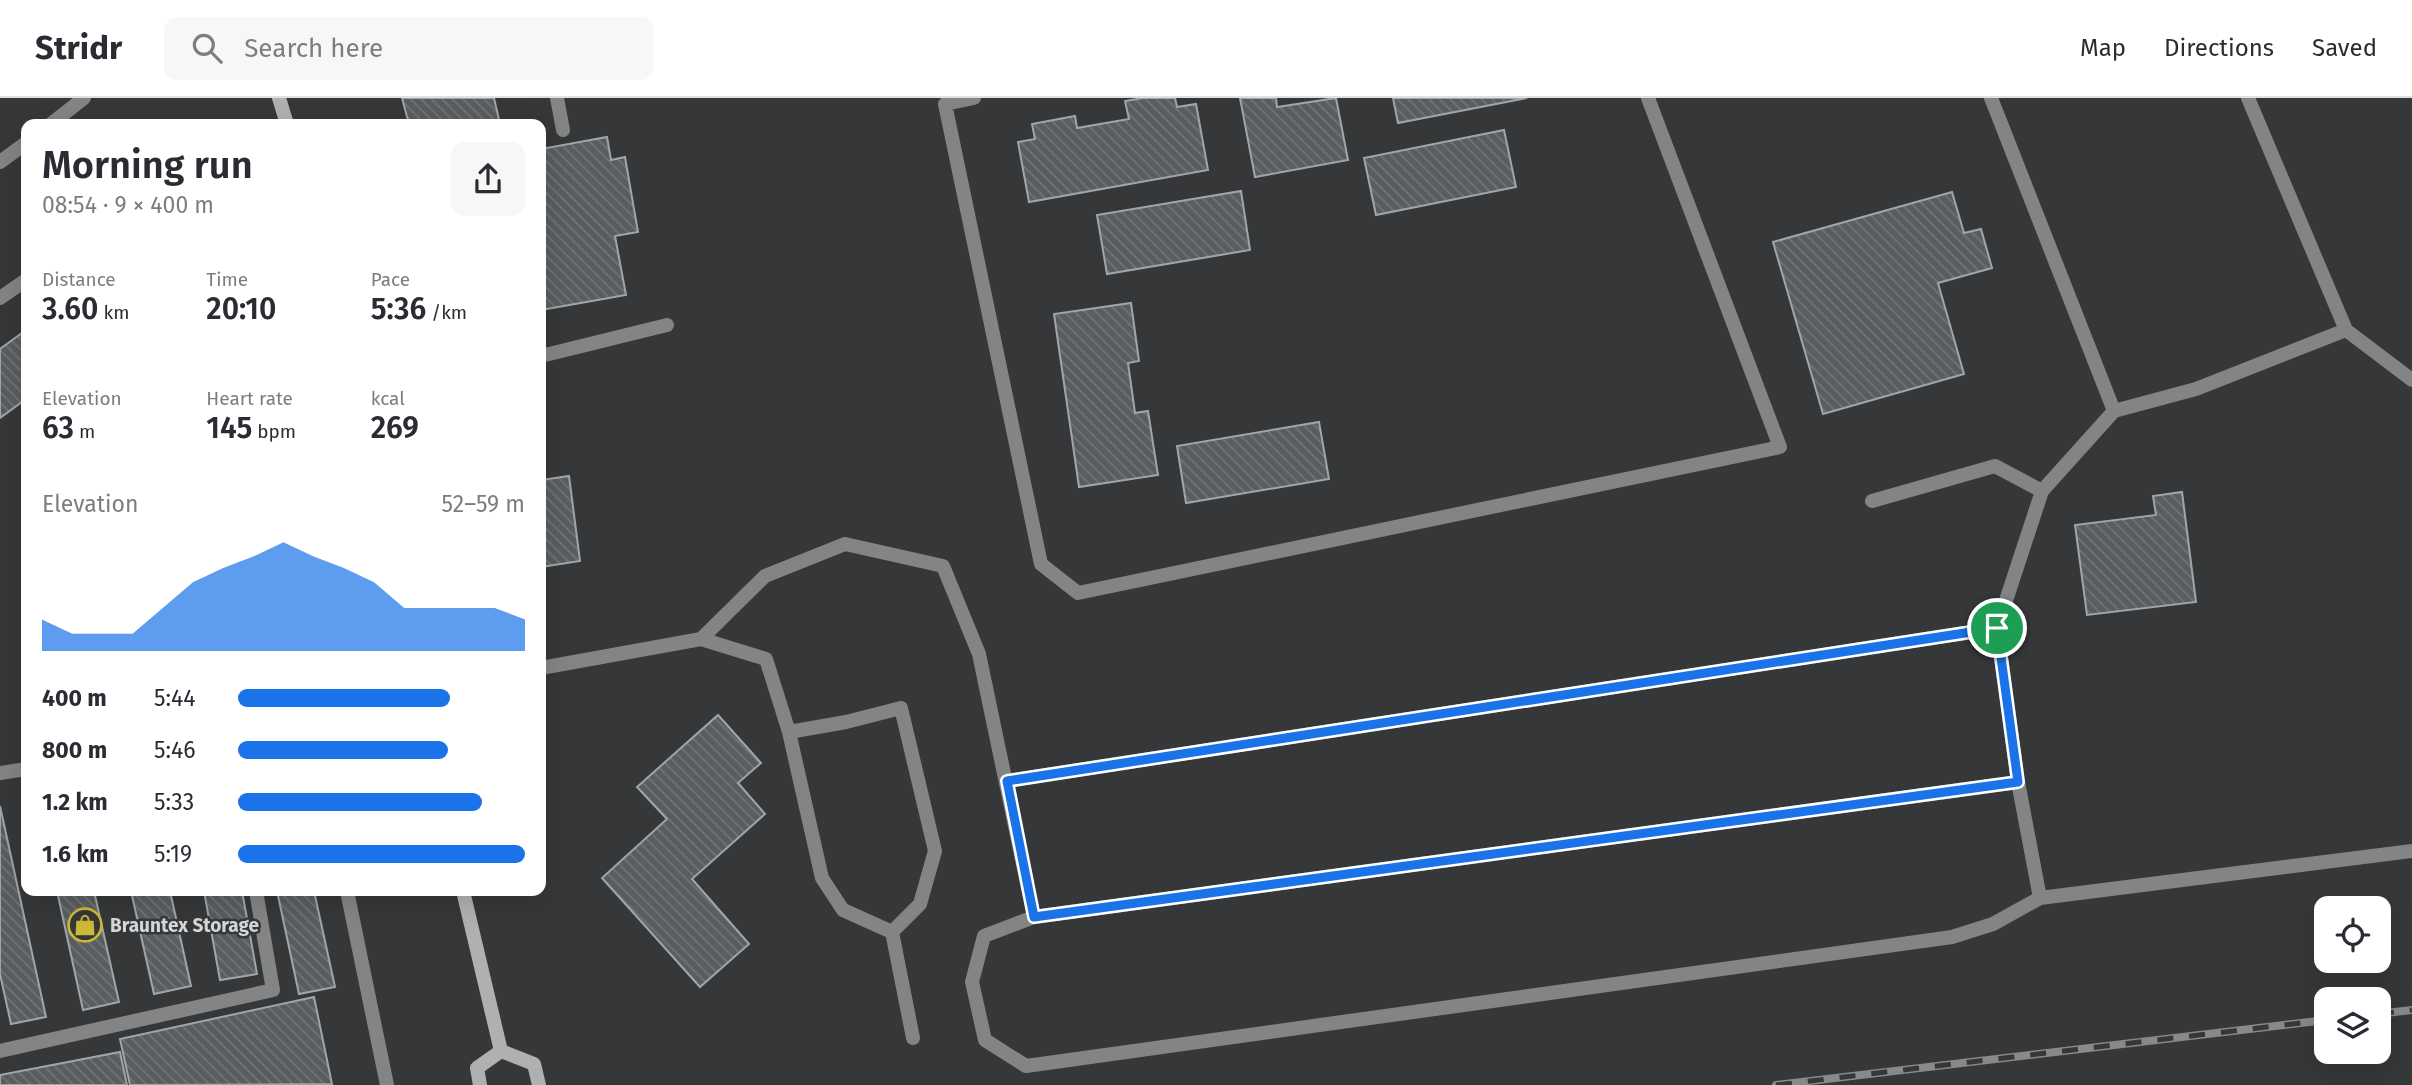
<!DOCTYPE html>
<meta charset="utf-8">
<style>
body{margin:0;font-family:"Fira Sans",sans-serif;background:#f7f7f7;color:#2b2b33;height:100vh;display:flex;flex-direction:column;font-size:26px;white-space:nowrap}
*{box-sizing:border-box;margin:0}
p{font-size:23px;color:#7c7c81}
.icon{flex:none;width:38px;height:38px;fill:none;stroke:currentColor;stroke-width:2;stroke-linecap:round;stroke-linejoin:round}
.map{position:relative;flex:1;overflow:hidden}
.drawer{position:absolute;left:21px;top:21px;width:525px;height:777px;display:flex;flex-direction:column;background:#fff;border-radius:14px;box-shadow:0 7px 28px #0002}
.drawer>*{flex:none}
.fabs{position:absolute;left:2314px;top:798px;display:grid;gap:14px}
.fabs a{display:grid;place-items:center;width:77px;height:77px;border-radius:14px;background:#fff;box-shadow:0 7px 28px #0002;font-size:35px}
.pin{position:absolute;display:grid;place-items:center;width:60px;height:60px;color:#fff;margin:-30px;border:4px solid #fff;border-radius:50%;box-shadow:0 2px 7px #0007}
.round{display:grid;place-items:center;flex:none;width:74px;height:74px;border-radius:14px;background:#f7f7f7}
.overview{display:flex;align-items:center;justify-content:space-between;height:119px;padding:0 21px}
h1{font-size:38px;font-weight:600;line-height:52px}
.figures{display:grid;grid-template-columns:repeat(3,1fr);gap:10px;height:119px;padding:7px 21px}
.figures div{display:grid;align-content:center}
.figures b{font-size:30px;font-weight:600}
.figures small{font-size:19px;font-weight:400}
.figures p{font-size:19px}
.chart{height:196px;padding:14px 21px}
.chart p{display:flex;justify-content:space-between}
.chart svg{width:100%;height:126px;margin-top:7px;fill:#1a73e8;opacity:.7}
ul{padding:0 21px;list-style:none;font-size:23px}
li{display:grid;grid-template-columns:112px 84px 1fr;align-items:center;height:52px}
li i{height:18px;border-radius:9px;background:#1a73e8}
header{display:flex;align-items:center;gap:42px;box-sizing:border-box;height:98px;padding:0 35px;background:#fff;border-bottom:2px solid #e1e1e2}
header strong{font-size:33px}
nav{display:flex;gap:38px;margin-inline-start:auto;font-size:24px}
.search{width:490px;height:63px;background:#f7f7f7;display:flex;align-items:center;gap:18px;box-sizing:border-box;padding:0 24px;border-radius:14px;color:#7c7c81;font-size:26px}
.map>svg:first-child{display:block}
.building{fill:url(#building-back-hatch);stroke:#a2a5a7;stroke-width:2}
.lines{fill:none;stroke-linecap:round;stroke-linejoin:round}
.lane{stroke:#838486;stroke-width:14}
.secondary{stroke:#afb0b2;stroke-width:14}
.rail-casing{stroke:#87898a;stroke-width:8}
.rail{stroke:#353739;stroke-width:5;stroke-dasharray:16;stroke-linecap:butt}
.route-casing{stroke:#fff;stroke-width:14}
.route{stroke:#1a73e8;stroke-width:9}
.labels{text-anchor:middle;stroke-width:5;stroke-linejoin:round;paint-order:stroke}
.poi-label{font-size:19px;font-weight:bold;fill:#d4d6d7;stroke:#353739;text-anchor:start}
</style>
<header>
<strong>Stridr</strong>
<div class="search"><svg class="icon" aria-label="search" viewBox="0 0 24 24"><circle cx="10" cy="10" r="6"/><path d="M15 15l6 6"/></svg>Search here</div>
<nav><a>Map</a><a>Directions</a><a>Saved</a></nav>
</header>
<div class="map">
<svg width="2412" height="987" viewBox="0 0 2412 987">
<defs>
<pattern id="building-back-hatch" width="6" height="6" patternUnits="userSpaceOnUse" patternTransform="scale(1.75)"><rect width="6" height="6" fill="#5a5d5f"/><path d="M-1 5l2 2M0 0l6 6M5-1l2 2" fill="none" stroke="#717475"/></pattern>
</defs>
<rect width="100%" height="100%" fill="#353739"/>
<path class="building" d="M 402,0 L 494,0 L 500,26 L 409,26 Z
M 1143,0 L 1175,0 L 1177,9 L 1196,6 L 1208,72 L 1029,104 L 1018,44 L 1035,41 L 1032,26 L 1075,18 L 1077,30 L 1129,21 L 1125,3 Z
M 1240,0 L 1276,0 L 1277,9 L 1336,0 L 1348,62 L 1255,79 Z
M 1393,0 L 1527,0 L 1398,25 Z
M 1504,32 L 1516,89 L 1376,117 L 1364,60 Z
M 607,39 L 611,62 L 625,59 L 638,134 L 615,138 L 626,197 L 541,212 L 541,51 Z
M 1241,93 L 1250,152 L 1107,176 L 1097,117 Z
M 1952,94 L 1964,135 L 1981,131 L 1992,170 L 1938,185 L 1964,276 L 1823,316 L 1773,144 Z
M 1131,205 L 1139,263 L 1128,265 L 1135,315 L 1148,313 L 1158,377 L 1079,389 L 1054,216 Z
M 26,232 L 26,301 L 0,320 L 0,251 Z
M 1319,324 L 1329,381 L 1186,405 L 1177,348 Z
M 569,378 L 580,463 L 541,469 L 541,382 Z
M 2182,394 L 2196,504 L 2087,517 L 2075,427 L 2156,417 L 2153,398 Z
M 718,617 L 761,665 L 738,685 L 765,716 L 692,781 L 749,846 L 700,889 L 602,780 L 667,721 L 637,689 Z
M 0,708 L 46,919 L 11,926 L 0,876 Z
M 57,793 L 94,793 L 119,904 L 83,912 Z
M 131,793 L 170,793 L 191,888 L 154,896 Z
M 204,793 L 242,793 L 257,876 L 220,882 Z
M 277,793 L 314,793 L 335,889 L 299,896 Z
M 314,899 L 332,986 L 130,987 L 120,941 Z
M 120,954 L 127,987 L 0,987 L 0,977 Z"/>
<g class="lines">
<path class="lane" d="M 557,0 L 563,32
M 974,0 L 945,6 L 1041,466 L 1078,495 L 1780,349 L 1648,0
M 1991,0 L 2114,313 L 2196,291 L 2346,232 L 2248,0
M 51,26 L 84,0
M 0,64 L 26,45
M 0,200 L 26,182
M 2346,232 L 2412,282
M 541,258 L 667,227
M 1872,403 L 1995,368 L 2042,393
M 1997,530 L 2042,393 L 2114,313
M 701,541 L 765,478 L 845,446 L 943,468 L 979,556 L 1034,819 L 984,838 L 972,884 L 985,942 L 1026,968 L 1952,839 L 1993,826 L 2040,800 L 2412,753
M 541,570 L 701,541 L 766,561 L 789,634 L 822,780 L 843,812 L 892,834 L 920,806 L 935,753 L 901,610 L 846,624 L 789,634
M 0,675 L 26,671
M 1007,683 L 1997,530 L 2018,684 L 2040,800
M 347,793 L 387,987
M 1034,819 L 2018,684
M 892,834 L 913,940
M 0,953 L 273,892 L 256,793"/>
<path class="secondary" d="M 279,0 L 287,26
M 463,793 L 501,953
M 501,953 L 534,966 L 539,987
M 480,987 L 477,970 L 501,953"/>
<defs>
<path id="rail" d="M 2378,916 L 2412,912
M 1776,987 L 2326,922"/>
</defs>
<use href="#rail" class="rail-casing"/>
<use href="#rail" class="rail"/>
</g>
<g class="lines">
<defs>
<path id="route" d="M 1997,530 L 2018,684 L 1034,819 L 1007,683 Z"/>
</defs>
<use href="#route" class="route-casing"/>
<use href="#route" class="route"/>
</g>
<defs>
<symbol id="shop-ring" viewBox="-11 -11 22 22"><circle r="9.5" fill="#353739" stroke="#ceb837" stroke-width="1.5"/><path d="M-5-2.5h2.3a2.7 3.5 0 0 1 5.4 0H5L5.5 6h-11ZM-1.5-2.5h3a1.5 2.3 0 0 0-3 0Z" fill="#ceb837"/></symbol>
</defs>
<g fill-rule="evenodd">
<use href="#shop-ring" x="66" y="808" width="38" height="38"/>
</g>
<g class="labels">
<g class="poi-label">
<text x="110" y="834">Brauntex Storage</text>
</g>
</g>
</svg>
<div class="fabs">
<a><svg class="icon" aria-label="locate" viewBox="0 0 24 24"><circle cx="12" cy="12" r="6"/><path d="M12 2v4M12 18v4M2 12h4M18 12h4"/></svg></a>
<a><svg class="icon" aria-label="layers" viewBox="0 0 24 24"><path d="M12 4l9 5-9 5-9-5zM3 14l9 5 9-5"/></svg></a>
</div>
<div class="pin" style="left:1997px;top:530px;background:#1e9e55"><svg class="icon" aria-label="arrive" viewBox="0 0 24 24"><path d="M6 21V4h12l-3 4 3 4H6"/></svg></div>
<section class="drawer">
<div class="overview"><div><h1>Morning run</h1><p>08:54 · 9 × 400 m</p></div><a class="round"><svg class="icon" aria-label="share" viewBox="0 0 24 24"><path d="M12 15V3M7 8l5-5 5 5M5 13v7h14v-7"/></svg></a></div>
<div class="figures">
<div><p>Distance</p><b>3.60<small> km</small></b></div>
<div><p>Time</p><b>20:10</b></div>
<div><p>Pace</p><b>5:36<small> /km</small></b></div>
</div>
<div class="figures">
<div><p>Elevation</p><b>63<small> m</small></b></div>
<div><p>Heart rate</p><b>145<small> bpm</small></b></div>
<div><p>kcal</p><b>269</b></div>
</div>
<div class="chart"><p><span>Elevation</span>52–59 m</p>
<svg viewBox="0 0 160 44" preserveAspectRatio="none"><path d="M0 44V33L10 38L20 38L30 38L40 29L50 20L60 15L70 11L80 6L90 11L100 15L110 20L120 29L130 29L140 29L150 29L160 33V44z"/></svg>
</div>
<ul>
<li><b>400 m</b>5:44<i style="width:74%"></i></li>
<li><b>800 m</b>5:46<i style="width:73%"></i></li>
<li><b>1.2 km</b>5:33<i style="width:85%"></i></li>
<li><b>1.6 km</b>5:19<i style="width:100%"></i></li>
</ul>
</section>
</div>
